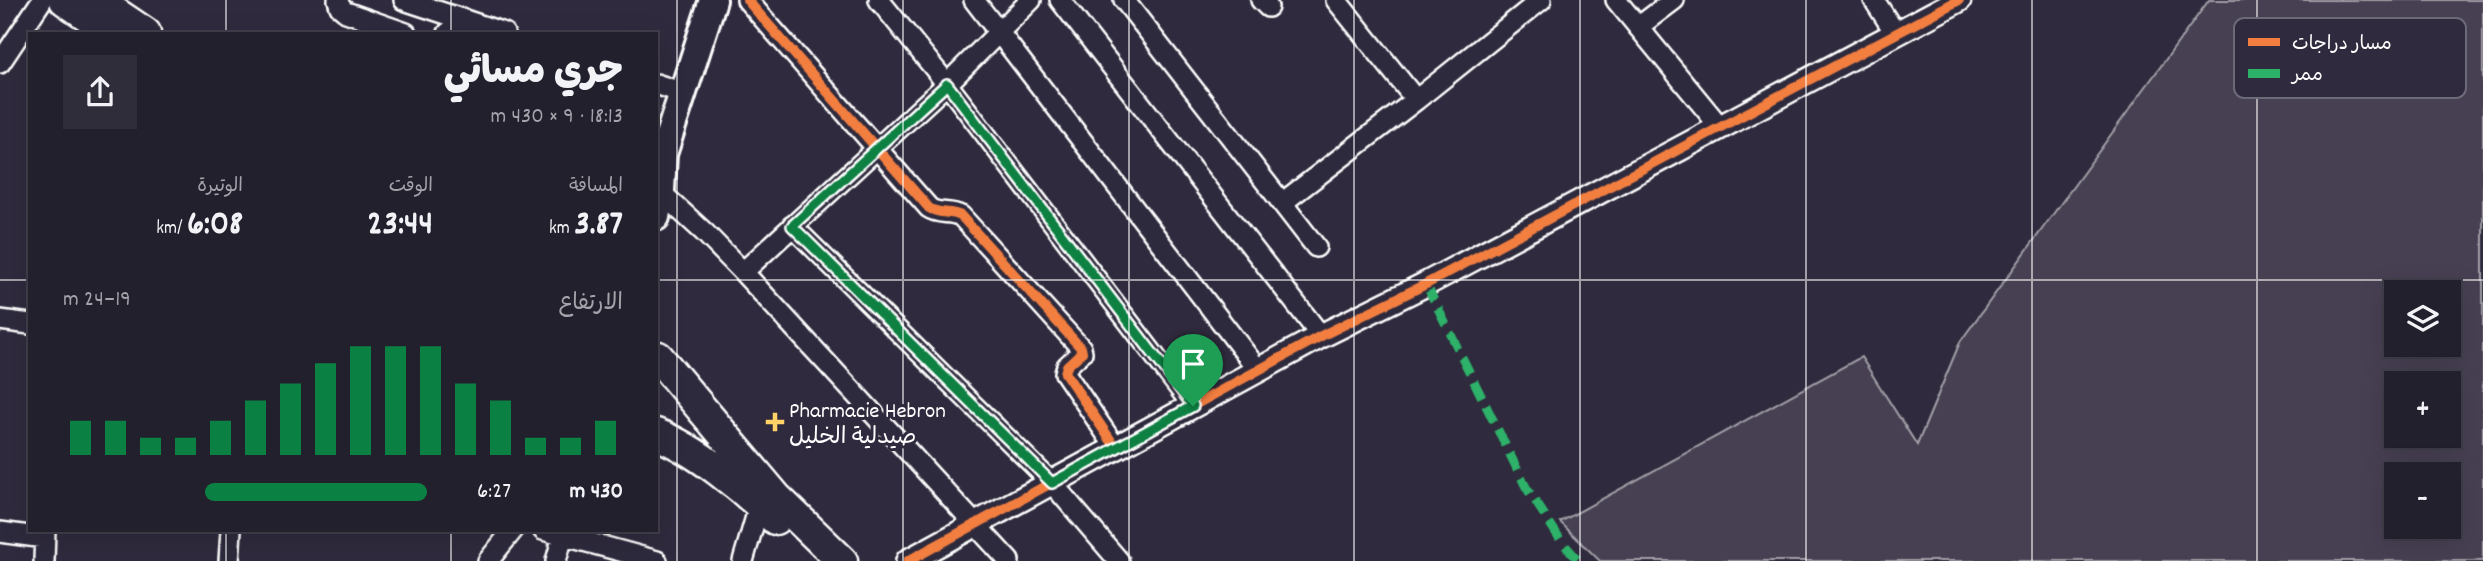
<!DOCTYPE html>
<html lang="ar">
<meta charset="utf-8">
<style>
body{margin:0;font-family:Dekko,"Playpen Sans Arabic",sans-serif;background:#2f2d3a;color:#f1f3f6;direction:rtl;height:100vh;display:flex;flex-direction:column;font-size:26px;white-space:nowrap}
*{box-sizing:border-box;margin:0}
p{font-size:23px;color:#a3a3aa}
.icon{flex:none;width:38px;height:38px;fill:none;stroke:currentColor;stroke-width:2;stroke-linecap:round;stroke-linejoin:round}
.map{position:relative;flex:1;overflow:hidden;direction:ltr}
.panel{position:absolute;left:28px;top:32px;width:630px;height:500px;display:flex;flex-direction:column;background:#23202e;border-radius:0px;box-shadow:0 7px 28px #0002,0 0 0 2px #403e4a;direction:rtl}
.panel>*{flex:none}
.tools{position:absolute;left:2384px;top:280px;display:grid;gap:14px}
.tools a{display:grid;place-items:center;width:77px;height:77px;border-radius:0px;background:#23202e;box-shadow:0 7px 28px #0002,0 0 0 2px #403e4a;font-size:35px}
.pin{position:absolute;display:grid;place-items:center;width:60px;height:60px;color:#fff;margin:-72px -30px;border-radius:50% 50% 50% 0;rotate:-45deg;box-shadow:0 0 7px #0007}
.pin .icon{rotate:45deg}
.round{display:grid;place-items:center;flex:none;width:74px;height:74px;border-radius:0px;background:#2f2d3a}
.overview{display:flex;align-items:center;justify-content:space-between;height:119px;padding:0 35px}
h1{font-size:38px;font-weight:800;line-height:52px}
.figures{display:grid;grid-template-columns:repeat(3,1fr);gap:10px;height:119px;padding:7px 35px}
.figures div{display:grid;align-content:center}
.figures b{font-size:35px;font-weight:800}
.figures small{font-size:19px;font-weight:400}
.figures p{font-size:19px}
.chart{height:196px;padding:14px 35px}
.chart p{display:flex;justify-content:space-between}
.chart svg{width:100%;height:126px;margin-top:7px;stroke:#0b8043;stroke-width:6}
ul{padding:0 35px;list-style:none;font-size:23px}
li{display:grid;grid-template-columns:112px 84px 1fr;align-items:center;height:52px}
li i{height:18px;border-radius:9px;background:#0b8043}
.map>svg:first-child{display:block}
.green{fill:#464152;stroke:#a2a0a8;stroke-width:2;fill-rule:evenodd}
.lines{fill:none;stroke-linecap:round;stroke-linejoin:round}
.minor-casing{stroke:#fff;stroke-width:24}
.tertiary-casing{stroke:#fff;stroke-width:28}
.secondary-casing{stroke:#fff;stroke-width:32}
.primary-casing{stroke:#fff;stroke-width:35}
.minor{stroke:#2f2a3d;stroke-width:19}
.tertiary{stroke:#2f2a3d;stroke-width:23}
.secondary{stroke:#2f2a3d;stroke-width:26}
.primary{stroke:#2f2a3d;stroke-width:30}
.quiet{stroke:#2db169;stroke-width:9;stroke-dasharray:18 9;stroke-linecap:butt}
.cycleway-casing{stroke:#2f2a3d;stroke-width:15}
.cycleway{stroke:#f27e40;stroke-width:10}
.route-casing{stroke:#fff;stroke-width:14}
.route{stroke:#0b8043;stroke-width:9}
.grid{fill:none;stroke:#fff;stroke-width:2;stroke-opacity:0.55}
.poi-dot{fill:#ffd166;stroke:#2f2a3d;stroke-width:2.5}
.labels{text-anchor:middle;stroke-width:6;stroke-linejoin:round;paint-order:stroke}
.poi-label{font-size:23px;fill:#fff;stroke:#2f2a3d;text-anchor:start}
.key{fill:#2f2a3d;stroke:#6d6a77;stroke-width:2}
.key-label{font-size:19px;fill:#fff}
</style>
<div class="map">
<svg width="2483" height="561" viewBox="0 0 2483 561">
<rect width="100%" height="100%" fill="#2f2a3d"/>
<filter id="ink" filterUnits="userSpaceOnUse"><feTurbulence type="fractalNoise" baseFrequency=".0143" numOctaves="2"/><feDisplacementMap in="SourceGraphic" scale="14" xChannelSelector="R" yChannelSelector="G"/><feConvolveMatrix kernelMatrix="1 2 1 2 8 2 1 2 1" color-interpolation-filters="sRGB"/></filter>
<g filter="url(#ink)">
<path class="green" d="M 2209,0 L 2483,0 L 2483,561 L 1600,561 L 1560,522 L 1861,357 L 1917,445 L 1960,342 ZM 2396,292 L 2448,292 L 2448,345 L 2396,345 ZM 2396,383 L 2448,383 L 2448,436 L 2396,436 ZM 2396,474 L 2448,474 L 2448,527 L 2396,527 Z"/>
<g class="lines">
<defs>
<path id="minor" d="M 338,0 L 340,7 L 346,12 L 406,33
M 404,0 L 504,33
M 747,0 L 929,208 C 939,215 950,210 961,216 L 1081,348 L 1082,352 L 1067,366 L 1065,373 L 1116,448
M 974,0 L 1259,371
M 1031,0 L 947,84 L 1193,406
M 1060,0 L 1321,336
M 1124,0 L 1282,203 L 1416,100 L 1336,0
M 1261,0 L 1268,7
M 1616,0 L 1721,128
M 1874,0 L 1896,34
M 1638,27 L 1674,0
M 448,33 L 468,21
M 0,63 L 42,0
M 656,84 L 683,93
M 1416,100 L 1541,0
M 656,188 L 705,233 L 743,272 L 1009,561
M 1282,203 L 1316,247
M 792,226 L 1052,483 L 1119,561
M 743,272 L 947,84 L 879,0
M 0,320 L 30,324
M 543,530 L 657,561
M 0,532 L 44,538
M 44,561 L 45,530
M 229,561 L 231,530
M 488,561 L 513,530
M 556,561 L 563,536
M 743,561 L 762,496"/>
<path id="tertiary" d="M 908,561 L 1321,336 L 1426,284 L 1959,0"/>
<path id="secondary" d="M 663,154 L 713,0
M 656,163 L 663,154 L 661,190 L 656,217"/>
<path id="primary" d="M 65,0 L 111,32
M 96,0 L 145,33
M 658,357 L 776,497 L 842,561
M 656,434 C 696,449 744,489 775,519"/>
</defs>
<use href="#minor" class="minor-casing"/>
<use href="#tertiary" class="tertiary-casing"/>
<use href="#secondary" class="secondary-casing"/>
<use href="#primary" class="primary-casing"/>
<use href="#minor" class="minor"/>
<use href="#tertiary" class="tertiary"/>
<use href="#secondary" class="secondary"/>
<use href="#primary" class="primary"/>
<path class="quiet" d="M 1426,284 L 1526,487 L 1562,542 L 1579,561"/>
<defs>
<path id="cycleway" d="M 747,0 L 929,208 C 939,215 950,210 961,216 L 1081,348 L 1082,352 L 1067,366 L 1065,373 L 1116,448
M 908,561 L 1321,336 L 1426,284 L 1959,0"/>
</defs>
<use href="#cycleway" class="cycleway-casing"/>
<use href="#cycleway" class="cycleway"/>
</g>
</g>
<g class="lines" filter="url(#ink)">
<defs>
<path id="route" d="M 947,84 L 1193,406 L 1052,483 L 792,226 Z"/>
</defs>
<use href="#route" class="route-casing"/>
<use href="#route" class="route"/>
</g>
<path class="grid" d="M 226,0 L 226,33M 451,0 L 451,33M 677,0 L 677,561M 903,0 L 903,561M 1129,0 L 1129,561M 1354,0 L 1354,561M 1580,0 L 1580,561M 1806,0 L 1806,561M 2032,0 L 2032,561M 2257,0 L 2257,561M 0,280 L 30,280M 656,280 L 2483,280M 226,530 L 226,561M 451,530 L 451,561"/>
<path class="poi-dot" d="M771.5 411.5h7v7h7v7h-7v7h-7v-7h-7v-7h7z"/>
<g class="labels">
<g class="poi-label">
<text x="789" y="417">Pharmacie Hebron<tspan x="789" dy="26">صيدلية الخليل</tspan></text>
</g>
</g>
<rect x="2234" y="18" width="232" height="80" rx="10" class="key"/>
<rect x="2248" y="38" width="32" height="8" fill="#f27e40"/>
<rect x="2248" y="69" width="32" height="9" fill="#2db169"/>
<g class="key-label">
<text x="2292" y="49">مسار دراجات</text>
<text x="2292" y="80">ممر</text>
</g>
</svg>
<div class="tools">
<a><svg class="icon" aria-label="layers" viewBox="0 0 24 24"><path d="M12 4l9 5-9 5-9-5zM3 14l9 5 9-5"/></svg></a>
<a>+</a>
<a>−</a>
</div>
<div class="pin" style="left:1193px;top:406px;background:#1e9e55"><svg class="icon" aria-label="arrive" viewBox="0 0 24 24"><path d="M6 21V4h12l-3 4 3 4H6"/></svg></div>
<section class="panel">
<div class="overview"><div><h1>جري مسائي</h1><p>18:13 · 9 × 430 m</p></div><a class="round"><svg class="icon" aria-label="share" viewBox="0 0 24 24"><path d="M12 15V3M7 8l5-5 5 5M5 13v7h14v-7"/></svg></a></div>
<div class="figures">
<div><p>المسافة</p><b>3.87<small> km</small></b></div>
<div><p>الوقت</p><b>23:44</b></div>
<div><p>الوتيرة</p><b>6:08<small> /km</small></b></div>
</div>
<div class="chart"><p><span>الارتفاع</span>19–24 m</p>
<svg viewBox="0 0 160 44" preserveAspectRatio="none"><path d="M5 44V32M15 44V32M25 44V38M35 44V38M45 44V32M55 44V25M65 44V19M75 44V12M85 44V6M95 44V6M105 44V6M115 44V19M125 44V25M135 44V38M145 44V38M155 44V32"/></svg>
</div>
<ul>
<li><b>430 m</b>6:27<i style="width:61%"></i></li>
</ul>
</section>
</div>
